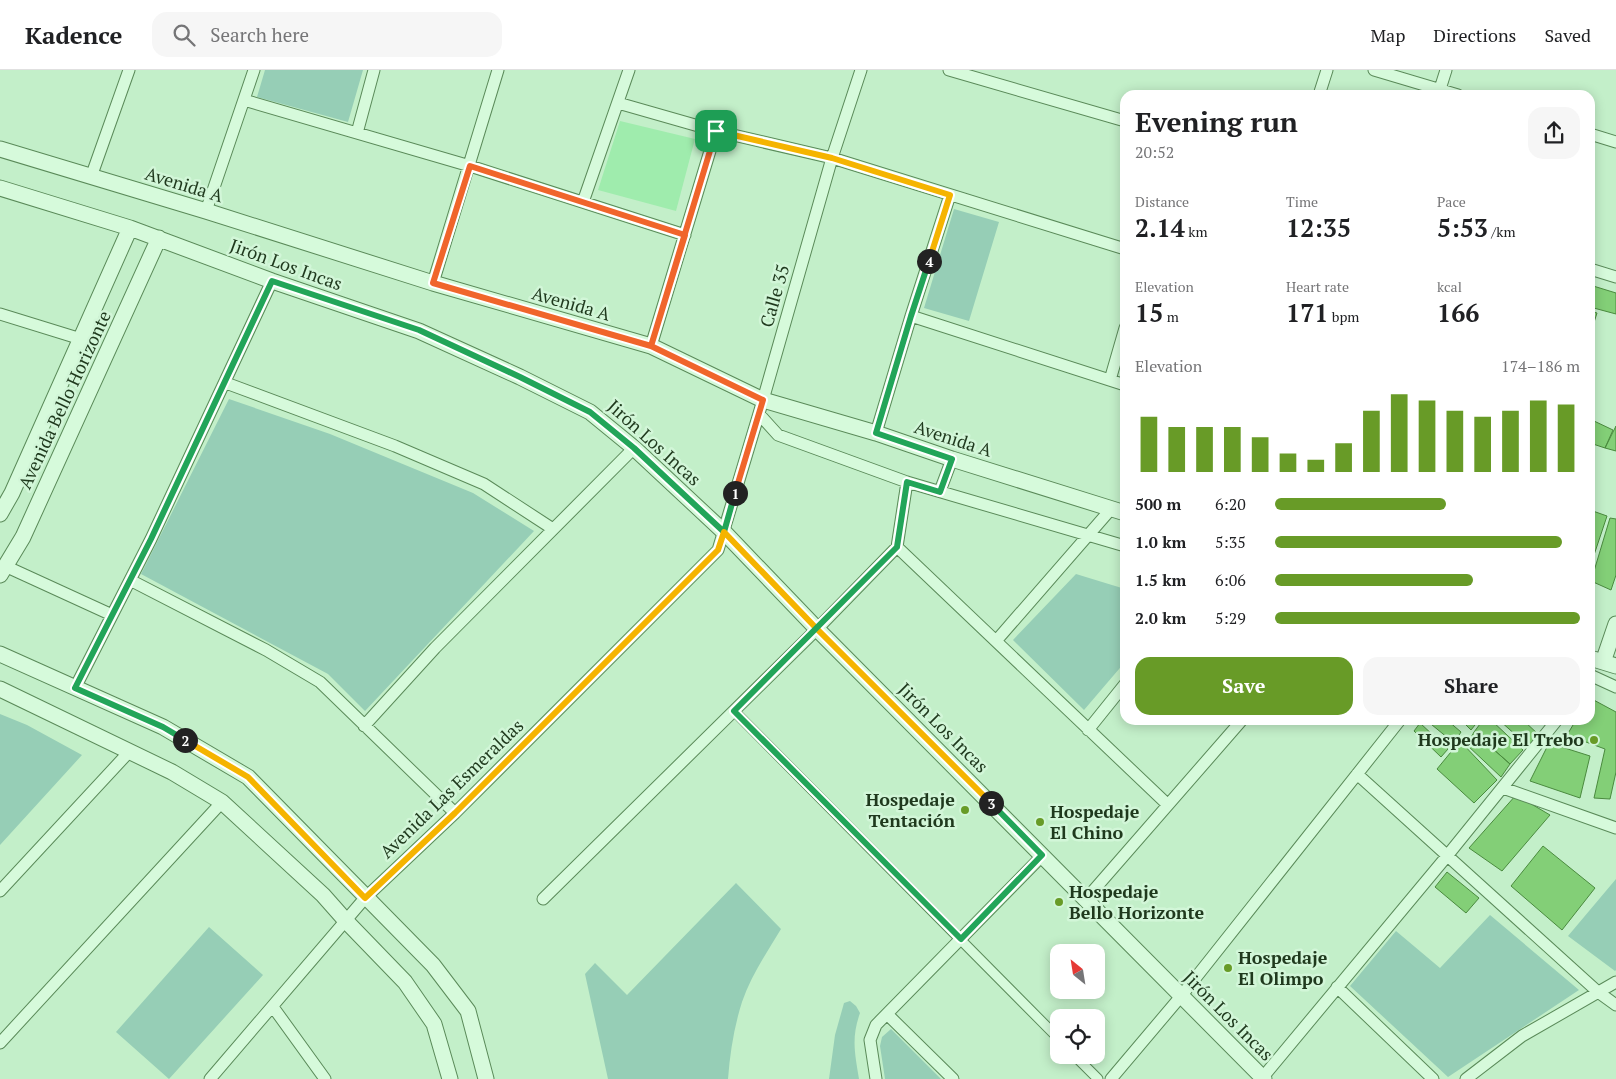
<!DOCTYPE html>
<meta charset="utf-8">
<style>
body{margin:0;font-family:"PT Serif",serif;background:#f6f6f6;color:#202124;height:100vh;display:flex;flex-direction:column;font-size:19px;white-space:nowrap}
*{box-sizing:border-box;margin:0}
p{font-size:16px;color:#757577}
.icon{flex:none;width:28px;height:28px;fill:none;stroke:currentColor;stroke-width:2;stroke-linecap:round;stroke-linejoin:round}
.map{position:relative;flex:1;overflow:hidden}
.panel{position:absolute;left:1120px;top:20px;width:475px;height:635px;display:flex;flex-direction:column;background:#fff;border-radius:15px;box-shadow:0 2px 12px #0003}
.panel>*{flex:none}
.needle{width:32px;rotate:330deg}
.tools{position:absolute;left:1050px;top:874px;display:grid;gap:10px}
.tools a{display:grid;place-items:center;width:55px;height:55px;border-radius:10px;background:#fff;box-shadow:0 2px 12px #0003;font-size:25px}
.pin{position:absolute;display:grid;place-items:center;width:42px;height:42px;color:#fff;margin:-21px;border-radius:10px;box-shadow:0 2px 8px #0006}
.km{position:absolute;width:25px;height:25px;margin:-12px;border-radius:50%;background:#222;color:#fff;font-size:14px;line-height:25px;text-align:center}
.round{display:grid;place-items:center;flex:none;width:52px;height:52px;border-radius:15px;background:#f6f6f6}
.headline{display:flex;align-items:center;justify-content:space-between;height:85px;padding:0 15px}
h1{font-size:28px;font-weight:600;line-height:38px}
.metrics{display:grid;grid-template-columns:repeat(3,1fr);gap:8px;height:85px;padding:5px 15px}
.metrics div{display:grid;align-content:center}
.metrics b{font-size:25px;font-weight:600}
.metrics small{font-size:14px;font-weight:400}
.metrics p{font-size:14px}
.chart{height:140px;padding:10px 15px}
.chart p{display:flex;justify-content:space-between}
.chart svg{width:100%;height:90px;margin-top:5px;stroke:#689b27;stroke-width:6}
.button{display:flex;gap:10px;margin-top:auto;padding:10px 15px}
.button a{flex:1;height:58px;border-radius:15px;background:#689b27;color:#fff;font-size:20px;font-weight:600;line-height:58px;text-align:center}
.button a+a{background:#f6f6f6;color:#202124}
ul{padding:0 15px;list-style:none;font-size:16px}
li{display:grid;grid-template-columns:80px 60px 1fr;align-items:center;height:38px}
li i{height:12px;border-radius:6px;background:#689b27}
header{display:flex;align-items:center;gap:30px;box-sizing:border-box;height:70px;padding:0 25px;background:#fff;border-bottom:1px solid #e0e0e0}
header strong{font-size:24px}
nav{display:flex;gap:28px;margin-inline-start:auto;font-size:18px}
.search{width:350px;height:45px;background:#f6f6f6;display:flex;align-items:center;gap:12px;box-sizing:border-box;padding:0 18px;border-radius:15px;color:#757577;font-size:19px}
.map>svg:first-child{display:block}
.green{fill:#96ceb6}
.sand{fill:#9fecad}
.building{fill:#83cf77;stroke:#4a8a3e}
.lines{fill:none;stroke-linecap:round;stroke-linejoin:round}
.pedestrian-casing{stroke:#5a8a59;stroke-width:11}
.minor-casing{stroke:#5a8a59;stroke-width:13}
.tertiary-casing{stroke:#5a8a59;stroke-width:17}
.pedestrian{stroke:#d6fadb;stroke-width:9}
.minor{stroke:#d6fadb;stroke-width:11}
.tertiary{stroke:#d6fadb;stroke-width:15}
.split-1-casing{stroke:#fff;stroke-width:10}
.split-2-casing{stroke:#fff;stroke-width:10}
.split-3-casing{stroke:#fff;stroke-width:10}
.split-4-casing{stroke:#fff;stroke-width:10}
.split-5-casing{stroke:#fff;stroke-width:10}
.split-1{stroke:#f0652b;stroke-width:6}
.split-2{stroke:#22a559;stroke-width:6}
.split-3{stroke:#f5b400;stroke-width:6}
.split-4{stroke:#22a559;stroke-width:6}
.split-5{stroke:#f5b400;stroke-width:6}
.poi-dot{fill:#689b27;stroke:#d2f6d8;stroke-width:2}
.labels{text-anchor:middle;stroke-width:5;stroke-linejoin:round;paint-order:stroke}
.street-label{font-size:18px;fill:#1f391d;stroke:#d2f6d8}
.poi-label{font-size:18px;font-weight:bold;fill:#1f391d;stroke:#d2f6d8;text-anchor:start}
</style>
<header>
<strong>Kadence</strong>
<div class="search"><svg class="icon" aria-label="search" viewBox="0 0 24 24"><circle cx="10" cy="10" r="6"/><path d="M15 15l6 6"/></svg>Search here</div>
<nav><a>Map</a><a>Directions</a><a>Saved</a></nav>
</header>
<div class="map">
<svg width="1616" height="1009" viewBox="0 0 1616 1009">
<rect width="100%" height="100%" fill="#c3efc9"/>
<path class="green" d="M 265,0 L 363,0 L 348,52 L 257,27 Z
M 954,139 L 999,152 L 969,251 L 924,238 Z
M 229,329 L 330,364 L 473,423 L 534,461 L 365,641 L 328,604 L 141,504 Z
M 1076,504 L 1125,519 L 1125,592 L 1084,640 L 1013,570 Z
M 0,644 L 27,655 L 82,685 L 0,775 Z
M 1616,809 L 1616,900 L 1615,901 L 1568,866 Z
M 736,813 L 781,859 C 767,882 751,906 742,932 C 734,957 730,983 728,1009 L 608,1009 L 585,904 L 595,893 L 627,925 Z
M 1490,845 L 1579,920 L 1448,1007 L 1350,916 L 1396,861 L 1440,898 Z
M 209,857 L 263,905 L 169,1009 L 116,962 Z
M 850,931 L 856,936 L 860,943 C 851,968 855,984 859,1009 L 829,1009 L 835,965 L 844,933 Z
M 891,959 L 941,1009 L 885,1009 L 880,976 L 882,967 Z"/>
<path class="sand" d="M 620,51 L 695,69 L 676,141 L 598,120 Z"/>
<path class="building" d="M 1590,215 L 1616,223 L 1616,244 L 1590,237 Z
M 1590,241 L 1597,243 L 1590,265 Z
M 1594,351 L 1613,360 L 1605,378 L 1590,373 L 1590,364 Z
M 1616,356 L 1616,381 L 1605,378 Z
M 1590,440 L 1607,446 L 1590,497 Z
M 1610,448 L 1616,449 L 1616,505 L 1611,520 L 1591,511 Z
M 1590,628 L 1616,642 L 1616,702 L 1610,729 L 1594,728 L 1605,679 L 1567,665 L 1576,650 L 1590,650 Z
M 1426,650 L 1447,650 L 1461,662 L 1454,673 Z
M 1461,650 L 1479,650 L 1471,660 Z
M 1483,650 L 1491,650 L 1523,680 L 1510,694 L 1474,662 Z
M 1499,650 L 1523,650 L 1539,665 L 1528,676 Z
M 1420,653 L 1448,679 L 1441,687 L 1414,661 Z
M 1474,662 L 1510,694 L 1501,707 L 1467,675 Z
M 1460,671 L 1497,710 L 1474,733 L 1437,699 Z
M 1549,673 L 1590,686 L 1580,728 L 1530,711 Z
M 1516,725 L 1550,745 L 1502,801 L 1469,778 Z
M 1543,776 L 1595,818 L 1562,860 L 1511,816 Z
M 1447,802 L 1479,828 L 1466,843 L 1435,817 Z"/>
<g class="lines">
<defs>
<path id="pedestrian" d="M 734,641 L 1059,969
M 1074,985 L 1098,1009"/>
<path id="minor" d="M 949,0 L 1125,51
M 1374,0 L 1458,25
M 1440,19 L 1446,0
M 1319,25 L 1327,0
M 244,30 L 470,96 L 685,165
M 618,33 L 716,61 L 832,88 L 1125,179
M 357,63 L 374,0
M 1590,64 L 1616,72
M 91,107 L 129,0
M 583,132 L 629,0
M 206,141 L 254,0
M 1590,199 L 1616,207
M 433,213 L 498,0
M 0,244 L 81,269
M 911,246 L 1125,315
M 651,276 L 716,61
M 1110,310 L 1125,258
M 226,313 L 395,376 L 484,414 L 553,459
M 759,344 L 778,365 L 907,412 L 1125,476
M 876,363 L 911,246 L 950,125
M 940,421 L 952,389
M 897,477 L 1168,735
M 5,496 L 112,545
M 130,510 L 266,580 L 320,612 L 455,743
M 996,571 L 1111,439
M 1592,606 L 1616,617
M 75,618 L 151,469 L 272,211
M 364,656 L 435,578 L 634,378
M 1088,660 L 1125,614
M 1357,704 L 1598,922 L 1616,935
M 1503,718 L 1616,758
M 0,821 L 129,682
M 543,829 L 817,559 L 897,477 L 907,412
M 1086,829 L 1242,650
M 1337,917 L 1433,1009
M 273,937 L 325,1009
M 887,944 L 953,1009
M 0,973 L 222,732
M 1263,1007 L 1447,786 L 1557,650
M 210,1009 L 365,828 L 455,743 L 718,480 L 763,330 L 832,88 L 861,0
M 876,1009 L 870,970 L 876,955 L 1043,785
M 1111,1009 L 1182,925 L 1400,650
M 1466,1009 L 1522,966 L 1616,912"/>
<path id="tertiary" d="M 0,79 L 206,141 L 433,213 L 651,276 L 763,330 L 876,363 L 952,389 L 1125,443
M 0,118 L 130,158 L 272,211 L 419,261 L 520,307 L 590,342 L 634,378 L 724,462 L 817,559 L 1264,1009
M 0,444 L 12,423 L 130,158
M 0,505 L 23,467 L 159,168
M 0,584 L 163,657 L 248,707 L 433,895 L 468,941 L 486,1009
M 1590,588 L 1616,596
M 1603,592 L 1616,554
M 0,619 L 172,702 L 222,732 L 323,825 L 346,851 L 405,912 L 434,954 L 450,1009"/>
</defs>
<use href="#pedestrian" class="pedestrian-casing"/>
<use href="#minor" class="minor-casing"/>
<use href="#tertiary" class="tertiary-casing"/>
<use href="#pedestrian" class="pedestrian"/>
<use href="#minor" class="minor"/>
<use href="#tertiary" class="tertiary"/>
</g>
<g class="lines">
<defs>
<path id="split-1" d="M 716,61 L 651,276 L 433,213 L 470,96 L 685,165 L 651,276 L 763,330 L 735,423"/>
<path id="split-2" d="M 185,670 L 163,657 L 75,618 L 151,469 L 272,211 L 419,260 L 520,307 L 590,342 L 634,378 L 724,462 L 735,423"/>
<path id="split-3" d="M 185,670 L 248,707 L 365,828 L 455,743 L 718,480 L 724,462 L 817,559 L 991,733"/>
<path id="split-4" d="M 929,191 L 911,246 L 876,363 L 952,389 L 940,422 L 907,412 L 897,477 L 734,641 L 961,869 L 1042,785 L 991,733"/>
<path id="split-5" d="M 716,61 L 832,88 L 950,125 L 929,191"/>
</defs>
<use href="#split-1" class="split-1-casing"/>
<use href="#split-2" class="split-2-casing"/>
<use href="#split-3" class="split-3-casing"/>
<use href="#split-4" class="split-4-casing"/>
<use href="#split-5" class="split-5-casing"/>
<use href="#split-1" class="split-1"/>
<use href="#split-2" class="split-2"/>
<use href="#split-3" class="split-3"/>
<use href="#split-4" class="split-4"/>
<use href="#split-5" class="split-5"/>
</g>
<g class="poi-dot">
<circle cx="1594" cy="670" r="5"/>
<circle cx="965" cy="740" r="5"/>
<circle cx="1040" cy="752" r="5"/>
<circle cx="1059" cy="832" r="5"/>
<circle cx="1228" cy="898" r="5"/>
</g>
<g class="labels">
<g class="street-label">
<text transform="translate(184 115) rotate(17)" y="6">Avenida A</text>
<text transform="translate(286 195) rotate(20)" y="6">Jirón Los Incas</text>
<text transform="translate(775 226) rotate(-74)" y="6">Calle 35</text>
<text transform="translate(571 234) rotate(16)" y="6">Avenida A</text>
<text transform="translate(65 330) rotate(-65)" y="6">Avenida Bello Horizonte</text>
<text transform="translate(953 369) rotate(18)" y="6">Avenida A</text>
<text transform="translate(654 373) rotate(42)" y="6">Jirón Los Incas</text>
<text transform="translate(943 658) rotate(45)" y="6">Jirón Los Incas</text>
<text transform="translate(452 719) rotate(-44)" y="6">Avenida Las Esmeraldas</text>
<text transform="translate(1228 946) rotate(45)" y="6">Jirón Los Incas</text>
</g>
<g class="poi-label">
<text x="1584" y="676" text-anchor="end">Hospedaje El Trebo</text>
<text x="955" y="736" text-anchor="end">Hospedaje<tspan x="955" dy="21">Tentación</tspan></text>
<text x="1050" y="748">Hospedaje<tspan x="1050" dy="21">El Chino</tspan></text>
<text x="1069" y="828">Hospedaje<tspan x="1069" dy="21">Bello Horizonte</tspan></text>
<text x="1238" y="894">Hospedaje<tspan x="1238" dy="21">El Olimpo</tspan></text>
</g>
</g>
</svg>
<div class="tools">
<a><svg class="needle" viewBox="-14 -14 28 28"><path d="M0-13l5 13h-10z" fill="#e53935"/><path d="M0 13l5-13h-10z" fill="#757577"/></svg></a>
<a><svg class="icon" aria-label="locate" viewBox="0 0 24 24"><circle cx="12" cy="12" r="6"/><path d="M12 2v4M12 18v4M2 12h4M18 12h4"/></svg></a>
</div>
<div class="pin" style="left:716px;top:61px;background:#1e9e55"><svg class="icon" aria-label="arrive" viewBox="0 0 24 24"><path d="M6 21V4h12l-3 4 3 4H6"/></svg></div>
<b class="km" style="left:735px;top:423px">1</b>
<b class="km" style="left:185px;top:670px">2</b>
<b class="km" style="left:991px;top:733px">3</b>
<b class="km" style="left:929px;top:191px">4</b>
<section class="panel">
<div class="headline"><div><h1>Evening run</h1><p>20:52</p></div><a class="round"><svg class="icon" aria-label="share" viewBox="0 0 24 24"><path d="M12 15V3M7 8l5-5 5 5M5 13v7h14v-7"/></svg></a></div>
<div class="metrics">
<div><p>Distance</p><b>2.14<small> km</small></b></div>
<div><p>Time</p><b>12:35</b></div>
<div><p>Pace</p><b>5:53<small> /km</small></b></div>
</div>
<div class="metrics">
<div><p>Elevation</p><b>15<small> m</small></b></div>
<div><p>Heart rate</p><b>171<small> bpm</small></b></div>
<div><p>kcal</p><b>166</b></div>
</div>
<div class="chart"><p><span>Elevation</span>174–186 m</p>
<svg viewBox="0 0 160 44" preserveAspectRatio="none"><path d="M5 44V17M15 44V22M25 44V22M35 44V22M45 44V27M55 44V35M65 44V38M75 44V30M85 44V14M95 44V6M105 44V9M115 44V14M125 44V17M135 44V14M145 44V9M155 44V11"/></svg>
</div>
<ul>
<li><b>500 m</b>6:20<i style="width:56%"></i></li>
<li><b>1.0 km</b>5:35<i style="width:94%"></i></li>
<li><b>1.5 km</b>6:06<i style="width:65%"></i></li>
<li><b>2.0 km</b>5:29<i style="width:100%"></i></li>
</ul>
<div class="button"><a>Save</a><a>Share</a></div>
</section>
</div>
